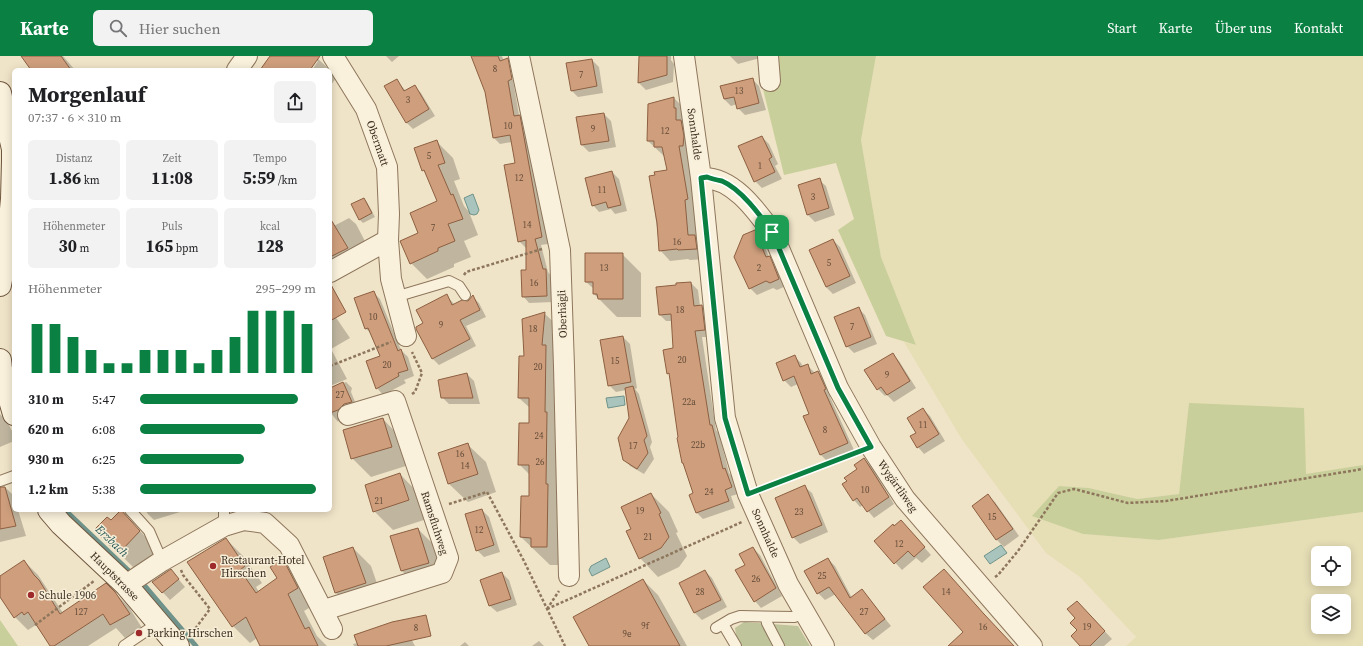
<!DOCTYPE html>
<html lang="de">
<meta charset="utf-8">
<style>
body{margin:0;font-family:"Source Serif 4",serif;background:#f2f2f2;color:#202124;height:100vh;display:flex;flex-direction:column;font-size:15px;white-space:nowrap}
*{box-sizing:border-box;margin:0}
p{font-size:13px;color:#757577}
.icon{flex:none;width:22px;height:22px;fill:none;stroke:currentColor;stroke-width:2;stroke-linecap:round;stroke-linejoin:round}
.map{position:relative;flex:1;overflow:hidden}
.drawer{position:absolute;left:12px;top:12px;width:320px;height:444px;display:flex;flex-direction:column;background:#fff;border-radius:6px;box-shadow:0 2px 10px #0003}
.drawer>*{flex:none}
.controls{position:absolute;left:1311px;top:490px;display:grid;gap:8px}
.controls a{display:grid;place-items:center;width:40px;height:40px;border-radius:6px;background:#fff;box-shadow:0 2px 10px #0003;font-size:20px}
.pin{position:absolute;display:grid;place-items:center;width:34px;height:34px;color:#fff;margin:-17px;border-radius:8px;box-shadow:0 2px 6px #0006}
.round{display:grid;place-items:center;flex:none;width:42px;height:42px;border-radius:6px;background:#f2f2f2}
.overview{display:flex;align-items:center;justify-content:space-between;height:68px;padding:0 16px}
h1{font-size:22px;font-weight:700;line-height:30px}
.stats{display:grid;grid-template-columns:repeat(3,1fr);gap:6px;height:68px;padding:4px 16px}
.stats div{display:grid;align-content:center;border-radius:6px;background:#f2f2f2;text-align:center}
.stats b{font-size:17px;font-weight:700}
.stats small{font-size:11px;font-weight:400}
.stats p{font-size:11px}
.chart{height:112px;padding:8px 16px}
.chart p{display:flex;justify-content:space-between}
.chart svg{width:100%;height:72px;margin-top:4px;stroke:#0b8043;stroke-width:6}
ul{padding:0 16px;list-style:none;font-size:13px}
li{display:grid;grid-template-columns:64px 48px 1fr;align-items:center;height:30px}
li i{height:10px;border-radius:5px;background:#0b8043}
header{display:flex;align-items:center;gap:24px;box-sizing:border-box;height:56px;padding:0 20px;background:#0b8043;color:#fff}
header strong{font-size:19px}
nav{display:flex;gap:22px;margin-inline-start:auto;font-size:14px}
.search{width:280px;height:36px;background:#f2f2f2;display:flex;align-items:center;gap:10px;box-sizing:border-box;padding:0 14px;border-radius:6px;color:#757577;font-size:15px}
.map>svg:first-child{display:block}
.farmland{fill:#e6deb5;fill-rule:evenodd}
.green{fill:#c9cf9b}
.cemetery{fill:#bfc49a}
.water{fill:#a9c4bc;stroke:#6f938a}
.shadow{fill:#0003}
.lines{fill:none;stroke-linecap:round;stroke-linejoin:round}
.stream{stroke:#6f938a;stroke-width:5}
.building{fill:#cf9f7d;stroke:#8d5f41}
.lane-casing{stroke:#8d765c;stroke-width:12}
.street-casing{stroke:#8d765c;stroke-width:22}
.secondary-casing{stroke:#6f573f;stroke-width:24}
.path{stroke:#8d765c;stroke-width:2.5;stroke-dasharray:3 2;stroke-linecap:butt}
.lane{stroke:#faf1dc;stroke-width:10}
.street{stroke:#faf1dc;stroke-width:20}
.secondary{stroke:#faf1dc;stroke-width:22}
.route-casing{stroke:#fff;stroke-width:8}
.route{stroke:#0b8043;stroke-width:5}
.poi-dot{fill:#9e2a2b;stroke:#f7eed8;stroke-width:1.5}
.labels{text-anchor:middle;stroke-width:3;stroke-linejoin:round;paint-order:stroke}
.number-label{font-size:9px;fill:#624a37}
.street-label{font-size:11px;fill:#3d2e20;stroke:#f7eed8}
.poi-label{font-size:11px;fill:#3d2e20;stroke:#f7eed8;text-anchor:start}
.water-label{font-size:12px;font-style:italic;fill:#2f5d5a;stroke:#f7eed8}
</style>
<header>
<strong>Karte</strong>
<div class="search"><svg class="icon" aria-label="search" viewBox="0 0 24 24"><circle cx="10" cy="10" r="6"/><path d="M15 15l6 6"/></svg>Hier suchen</div>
<nav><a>Start</a><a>Karte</a><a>Über uns</a><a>Kontakt</a></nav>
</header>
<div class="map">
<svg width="1363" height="590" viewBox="0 0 1363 590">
<rect width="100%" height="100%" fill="#f0e4c8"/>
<path class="farmland" d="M 876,0 L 1363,0 L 1363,409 L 1306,419 L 1189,347 L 1179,438 L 1137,443 L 1089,432 L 1059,430 L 1033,460 L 1083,478 L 1159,484 L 1363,456 L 1363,590 L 1126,590 L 1136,581 L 1080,521 L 1046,497 L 961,382 L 904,286 L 916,289 L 881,201 L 861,84 ZM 1318,497 L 1344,497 L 1344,523 L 1318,523 ZM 1318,545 L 1344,545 L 1344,571 L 1318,571 Z"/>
<path class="green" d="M 772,0 L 876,0 L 861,84 L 881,201 L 916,289 L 886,280 L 838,174 L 854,163 L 836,107 L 784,119 L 763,33 L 775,28 Z
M 1189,347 L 1304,352 L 1306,418 L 1363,409 L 1363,456 L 1159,484 L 1083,478 L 1032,460 L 1059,430 L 1089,432 L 1137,443 L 1179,438 Z
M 0,564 L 18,590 L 0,590 Z"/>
<path class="cemetery" d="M 744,566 L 798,570 L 810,590 L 740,590 L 737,585 L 735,572 Z"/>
<path class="water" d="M 473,138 L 479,154 L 477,158 L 474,159 L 470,158 L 464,142 Z
M 624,340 L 625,349 L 608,352 L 606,342 Z
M 1001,489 L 1007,497 L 990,508 L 984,500 Z
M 606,502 L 610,511 L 592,520 L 589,514 L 591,510 Z"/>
<path class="shadow" d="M 22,0 L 63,0 L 75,14 L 32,14 Z
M 271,0 L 315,0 L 330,14 L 312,14 L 318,5 L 316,5 L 309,14 L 261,14 Z
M 386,0 L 399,0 L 392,6 Z
M 472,0 L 502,0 L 505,8 L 506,17 L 513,24 L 519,59 L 526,67 L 548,188 L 541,189 L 548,216 L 552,221 L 553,246 L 529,247 L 523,240 L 527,215 L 527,192 L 526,192 L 519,185 L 516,108 L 512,86 L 500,88 L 494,82 L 486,36 Z
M 640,0 L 671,0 L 671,4 L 674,8 L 673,26 L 646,34 L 639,27 Z
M 730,0 L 760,0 L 760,2 L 738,8 Z
M 592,4 L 599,11 L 603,37 L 578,41 L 571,34 Z
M 330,14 L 337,21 L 330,30 Z
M 752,23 L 759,30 L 766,54 L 745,59 L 738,52 L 737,48 L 731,50 L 724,43 Z
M 396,24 L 406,35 L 414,30 L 421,37 L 435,60 L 413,73 L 406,66 Z
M 674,42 L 684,52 L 706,203 L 690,204 L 688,203 L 670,205 L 660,194 L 650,121 L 668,115 L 665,101 L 648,85 Z
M 604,58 L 611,65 L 616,91 L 589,96 L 582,89 L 577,62 Z
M 762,81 L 769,88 L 778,108 L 775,110 L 782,123 L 762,132 L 755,125 Z
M 436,85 L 453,102 L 460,123 L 454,125 L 464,150 L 469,156 L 478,179 L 464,185 L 471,201 L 454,208 L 454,211 L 427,223 L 411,207 L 420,177 L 439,145 L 426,118 L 423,114 L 415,93 Z
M 612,116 L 619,123 L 627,155 L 615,158 L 611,153 L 599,156 L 593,149 Z
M 819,124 L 826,130 L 835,159 L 815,166 L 808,159 L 799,130 Z
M 364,143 L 367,146 L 375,161 L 363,167 L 360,164 L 352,149 Z
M 349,162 L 356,168 L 368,191 L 330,212 L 330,172 Z
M 754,175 L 761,182 L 769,201 L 776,208 L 786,230 L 777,234 L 773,232 L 757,239 L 750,232 Z
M 833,184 L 840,191 L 856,227 L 833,238 L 826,231 Z
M 622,198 L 641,217 L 641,261 L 617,261 L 594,238 L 594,233 L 586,226 Z
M 691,227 L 698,234 L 700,250 L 702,250 L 709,257 L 711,281 L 702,281 L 716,374 L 719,377 L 729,417 L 732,420 L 738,438 L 731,440 L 735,452 L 703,463 L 696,456 L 695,438 L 684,409 L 682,407 L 670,319 L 668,317 L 675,293 L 672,265 L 666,265 L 660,259 L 677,230 L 677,228 Z
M 373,236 L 380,243 L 401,294 L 408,301 L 414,320 L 404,324 L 406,327 L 383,339 L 377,332 L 381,301 L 372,278 L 366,273 Z
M 446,239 L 455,249 L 469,246 L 473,241 L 479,247 L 486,261 L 466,270 L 476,290 L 439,309 L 433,303 L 417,272 L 425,268 Z
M 858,252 L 865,259 L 877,288 L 854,297 L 847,290 Z
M 330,257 L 337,263 L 350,282 L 331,293 L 347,323 L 330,330 Z
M 544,257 L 563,275 L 565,509 L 550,509 L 521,481 L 530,441 L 530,419 L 519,408 L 530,368 L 530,352 L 519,342 L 525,302 Z
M 623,281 L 630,288 L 637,332 L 635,333 L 639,338 L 652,386 L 650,391 L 654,403 L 644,418 L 630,410 L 624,403 L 630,362 L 626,334 L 616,336 L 609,329 Z
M 892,298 L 899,305 L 916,332 L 894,346 L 887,339 L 885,340 L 878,333 Z
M 794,300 L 801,307 L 803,311 L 807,309 L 815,317 L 818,316 L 825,323 L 832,340 L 830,341 L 854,394 L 828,406 L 821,399 L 805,361 L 811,358 L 798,328 L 791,331 L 784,324 Z
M 467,318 L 474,325 L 480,348 L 449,348 L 442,341 Z
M 346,326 L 352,332 L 351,336 L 358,353 L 341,358 L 338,366 L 330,356 L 330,333 Z
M 923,353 L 930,360 L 945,385 L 924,398 L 918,391 L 918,377 Z
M 0,358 L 8,367 L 14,379 L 14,385 L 0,391 Z
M 383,363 L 401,382 L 409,409 L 371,421 L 352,402 Z
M 467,388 L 486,406 L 496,436 L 468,446 L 449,428 Z
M 864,403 L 871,410 L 894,448 L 874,462 L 863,449 L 860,451 L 854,444 L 848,425 L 859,413 Z
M 400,418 L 418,437 L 427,463 L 393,474 L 374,455 Z
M 5,431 L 14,440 L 14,454 L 18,454 L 26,480 L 0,486 L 0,432 Z
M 805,431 L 812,437 L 828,476 L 800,488 L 793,481 Z
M 651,438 L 669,456 L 678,476 L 676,477 L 687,500 L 679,511 L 658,521 L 640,502 L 632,474 Z
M 988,440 L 995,446 L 1019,480 L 1004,491 L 997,484 L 973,450 Z
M 146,454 L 179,454 L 180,456 L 154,464 L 147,457 Z
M 482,454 L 489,461 L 500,496 L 484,501 L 477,494 Z
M 111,466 L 139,474 L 158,494 L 140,513 L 135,513 L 114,492 Z
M 895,472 L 908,473 L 931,499 L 922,507 L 916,502 L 902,514 L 875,485 Z
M 418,473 L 437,492 L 447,525 L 420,533 L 402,515 Z
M 226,483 L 243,500 L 262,527 L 256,531 L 259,536 L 279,523 L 283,504 L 300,521 L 314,549 L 304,555 L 317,580 L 327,590 L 261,590 L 257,582 L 250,587 L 233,570 Z
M 353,492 L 371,510 L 383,545 L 355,555 L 336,537 Z
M 753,492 L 760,499 L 782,540 L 761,552 L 755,545 L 746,509 Z
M 828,503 L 835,510 L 852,542 L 862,534 L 891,570 L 873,584 L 866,578 L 836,538 L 825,544 L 818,537 Z
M 24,505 L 38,519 L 63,557 L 115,537 L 129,551 L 142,572 L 125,582 L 116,572 L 88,590 L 51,590 L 36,569 L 28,574 L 15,561 L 0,539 L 0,526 Z
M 171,514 L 185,531 L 170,544 L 153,526 Z
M 705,515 L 712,522 L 727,551 L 702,564 L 695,557 L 680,528 Z
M 502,517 L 509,524 L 517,549 L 497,556 L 490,550 Z
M 643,524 L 658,539 L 687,590 L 590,590 Z
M 1084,553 L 1112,583 L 1104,590 L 1082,590 L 1078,574 Z
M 408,577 L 415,590 L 354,590 L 353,588 Z
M 539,585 L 544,590 L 532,590 Z
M 465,586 L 469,590 L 460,590 Z"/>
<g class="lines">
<path class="stream" d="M 65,454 L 129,515
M 145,530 L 196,590"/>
</g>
<path class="building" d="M 21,0 L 61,0 L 71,14 L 31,14 Z
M 270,0 L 320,0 L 310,14 L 260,14 Z
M 471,0 L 498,0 L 500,5 L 508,2 L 512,23 L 508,25 L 514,60 L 520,59 L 542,181 L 535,183 L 543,213 L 546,213 L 547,240 L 522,241 L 521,214 L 526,214 L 526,184 L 518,186 L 504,109 L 515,107 L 510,79 L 493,82 L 485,36 Z
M 639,0 L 667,0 L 667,19 L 638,27 Z
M 592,3 L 597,30 L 571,35 L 566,7 Z
M 753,22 L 759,47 L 737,53 L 734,41 L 724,43 L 720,30 Z
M 397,23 L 404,35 L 415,29 L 429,53 L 406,67 L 384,30 Z
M 674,41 L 674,52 L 676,52 L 676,64 L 681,64 L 684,80 L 683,90 L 679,90 L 688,143 L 685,144 L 688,179 L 695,179 L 697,193 L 678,194 L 677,193 L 659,195 L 657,167 L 649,120 L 655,119 L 654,116 L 667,114 L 662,91 L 654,91 L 654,85 L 647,85 L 648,48 Z
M 604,57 L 609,85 L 581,89 L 576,61 Z
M 762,80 L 772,101 L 769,103 L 775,116 L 754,126 L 738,90 Z
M 437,84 L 445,107 L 438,109 L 451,139 L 453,138 L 463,163 L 448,168 L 455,185 L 438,192 L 438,195 L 410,208 L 400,185 L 418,177 L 410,157 L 437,145 L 424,114 L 422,115 L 414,92 Z
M 612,115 L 621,149 L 608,152 L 606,146 L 592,150 L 585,122 Z
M 820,122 L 829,152 L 807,159 L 798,129 Z
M 364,142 L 372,157 L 359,164 L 351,148 Z
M 330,162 L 348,192 L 330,201 Z
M 755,174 L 766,201 L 770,200 L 779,223 L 770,227 L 766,225 L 749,233 L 734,201 L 743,179 Z
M 833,183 L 850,220 L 826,231 L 809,194 Z
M 585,197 L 623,197 L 623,243 L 598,243 L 597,238 L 593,238 L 593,226 L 585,226 Z
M 691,226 L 694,250 L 702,249 L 705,274 L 695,275 L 710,369 L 712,369 L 723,413 L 725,412 L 732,431 L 725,434 L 729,445 L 696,457 L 689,439 L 693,437 L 683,407 L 682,407 L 677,382 L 678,381 L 669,317 L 667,318 L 663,294 L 673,292 L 671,258 L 659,259 L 656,231 L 676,229 L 676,227 Z
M 330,227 L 346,256 L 330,265 Z
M 374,235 L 398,295 L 401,293 L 408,314 L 398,317 L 399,320 L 376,333 L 366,305 L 380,300 L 368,272 L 365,273 L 354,242 Z
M 447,238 L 452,249 L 462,244 L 468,245 L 473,239 L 480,254 L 460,264 L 470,283 L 432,303 L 416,273 L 416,271 L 423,267 L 416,254 Z
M 859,251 L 871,281 L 846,291 L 834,261 Z
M 545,256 L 542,289 L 546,289 L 545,356 L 547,356 L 546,428 L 548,428 L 547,491 L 531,491 L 531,482 L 520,481 L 521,440 L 529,440 L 529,409 L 518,409 L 519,367 L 529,367 L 529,342 L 518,342 L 519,300 L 524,300 L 522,263 Z
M 623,280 L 631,326 L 608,330 L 600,284 Z
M 893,297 L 910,325 L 887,339 L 881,331 L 877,334 L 864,314 Z
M 795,299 L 800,311 L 808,308 L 811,318 L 818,315 L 826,333 L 824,334 L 848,387 L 820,399 L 803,360 L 809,358 L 794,320 L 783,325 L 776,307 Z
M 467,317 L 473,342 L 441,342 L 438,324 Z
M 343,326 L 352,346 L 344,348 L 338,354 L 330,357 L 330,332 Z
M 633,330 L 647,380 L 644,384 L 648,397 L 637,413 L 623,404 L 618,382 L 629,362 L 625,332 Z
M 923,352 L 939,378 L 917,392 L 910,380 L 916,377 L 907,362 Z
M 383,362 L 392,391 L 351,403 L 343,374 Z
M 468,387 L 478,418 L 448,428 L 438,397 Z
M 864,402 L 889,441 L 867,456 L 857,442 L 853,445 L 842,428 L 847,425 L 844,422 L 857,413 L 854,409 Z
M 400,417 L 409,444 L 373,456 L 365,429 Z
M 805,429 L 822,469 L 792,482 L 775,442 Z
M 0,431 L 5,431 L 16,470 L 0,473 Z
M 651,437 L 661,457 L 659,458 L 669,481 L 661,492 L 639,503 L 626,475 L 631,473 L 621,451 Z
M 988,438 L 1013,473 L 996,484 L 972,450 Z
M 482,453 L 494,489 L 476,495 L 465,458 Z
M 121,454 L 140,475 L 121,495 L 116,495 L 94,474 L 107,461 L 111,464 Z
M 901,464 L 925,491 L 914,501 L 908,495 L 894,508 L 874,485 L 893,468 L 894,470 Z
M 418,472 L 429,507 L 401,515 L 390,480 Z
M 226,482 L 245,510 L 240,514 L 256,537 L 277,522 L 270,511 L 283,503 L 298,532 L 288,538 L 305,573 L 309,571 L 318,590 L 260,590 L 246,561 L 232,571 L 187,506 Z
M 353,491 L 366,527 L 335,537 L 323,501 Z
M 753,491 L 776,532 L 754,546 L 735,514 L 745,509 L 739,498 Z
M 828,502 L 850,542 L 862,533 L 885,563 L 865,578 L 829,531 L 817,538 L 804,515 Z
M 24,504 L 34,519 L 39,524 L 60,558 L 106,527 L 115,536 L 130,558 L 110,569 L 103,558 L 54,590 L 50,590 L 28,556 L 24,559 L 22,556 L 14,562 L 0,541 L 0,520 Z
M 171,513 L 179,523 L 162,537 L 152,526 Z
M 944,513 L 984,558 L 1014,590 L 948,590 L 963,576 L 923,531 Z
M 705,514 L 721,544 L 694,557 L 679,527 Z
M 502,516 L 511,543 L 489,550 L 480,524 Z
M 643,523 L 680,590 L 589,590 L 573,561 Z
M 1077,545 L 1105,575 L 1090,590 L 1080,590 L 1071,580 L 1077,574 L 1070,567 L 1075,562 L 1067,553 Z
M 426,559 L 431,580 L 386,590 L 358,590 L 354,579 L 392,566 Z"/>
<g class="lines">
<defs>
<path id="lane" d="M 395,241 L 449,225 L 459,230 L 465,239
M 0,425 L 14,420
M 130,454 L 149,475 L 162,505
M 224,470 L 224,454
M 766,562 L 767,567 L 779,590
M 723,568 L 736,590
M 716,572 L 731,563 L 740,560 L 794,561 L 805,557
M 124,590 L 158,567"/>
<path id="street" d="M 333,0 L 366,53 L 387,111 L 389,158 L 388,184 L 391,223 L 406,280
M 519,0 L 560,194 L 564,310 L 569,520
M 684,0 L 701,122 L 725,362 L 748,438 L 788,528 L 824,590
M 768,0 L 770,25
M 237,14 L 247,0
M 701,122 C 732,120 756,154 772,176 L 838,332 L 871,391 L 905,443 L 1032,590
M 330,216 L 388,184
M 126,529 L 162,505 L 224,470 L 244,464 L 265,467 L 289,489 L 332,573
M 324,554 L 442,517 L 448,502 L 395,345 L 348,359"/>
<path id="secondary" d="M 0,37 L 13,93 L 13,105 L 12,143 L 8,184 L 0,229
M 0,304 L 1,313 L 14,358
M 49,454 L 61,468 L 126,529 L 178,590"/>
</defs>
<use href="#lane" class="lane-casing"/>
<use href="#street" class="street-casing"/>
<use href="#secondary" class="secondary-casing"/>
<path class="path" d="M 464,219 L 466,216 L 542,193
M 330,310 L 391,286
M 412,338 L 415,336 L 422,317 L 412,296
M 765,432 L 854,397
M 449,448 L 487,436 L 524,505 L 565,590
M 181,514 L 183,519 L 210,553 L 192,577
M 995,521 L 998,519 L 1018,495 L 1058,437 L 1074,433 L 1128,447 L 1166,445 L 1363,413
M 547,553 L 742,466
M 547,553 L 559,535
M 35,569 L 94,525"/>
<use href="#lane" class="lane"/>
<use href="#street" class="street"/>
<use href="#secondary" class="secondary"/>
</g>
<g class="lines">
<defs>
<path id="route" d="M 707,121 C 712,123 717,124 722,125 C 741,133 760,159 772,176 L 838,332 L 871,391 L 748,438 L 725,362 L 701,122 Z"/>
</defs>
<use href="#route" class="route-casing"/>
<use href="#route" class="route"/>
</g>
<g class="poi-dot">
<circle cx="213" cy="510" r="4"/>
<circle cx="31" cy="539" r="4"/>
<circle cx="139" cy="577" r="4"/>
</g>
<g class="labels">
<g class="number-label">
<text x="495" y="16">8</text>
<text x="581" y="22">7</text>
<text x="739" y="38">13</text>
<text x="408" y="47">3</text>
<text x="508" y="73">10</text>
<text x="593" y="76">9</text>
<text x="665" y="78">12</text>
<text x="429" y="103">5</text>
<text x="760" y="113">1</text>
<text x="519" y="125">12</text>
<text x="602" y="137">11</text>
<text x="813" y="144">3</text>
<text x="527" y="172">14</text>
<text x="433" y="175">7</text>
<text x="677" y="189">16</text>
<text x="829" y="210">5</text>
<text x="604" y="215">13</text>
<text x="759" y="215">2</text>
<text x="534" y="230">16</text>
<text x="680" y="257">18</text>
<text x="373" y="264">10</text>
<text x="441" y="272">9</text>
<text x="852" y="274">7</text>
<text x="533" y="276">18</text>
<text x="682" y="307">20</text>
<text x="615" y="308">15</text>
<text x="387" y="312">20</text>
<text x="538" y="314">20</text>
<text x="887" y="322">9</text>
<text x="340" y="342">27</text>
<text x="689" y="349">22a</text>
<text x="923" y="372">11</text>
<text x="825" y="377">8</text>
<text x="539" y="383">24</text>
<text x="698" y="392">22b</text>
<text x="633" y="393">17</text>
<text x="460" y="401">16</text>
<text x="540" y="409">26</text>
<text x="465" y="413">14</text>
<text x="865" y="437">10</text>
<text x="709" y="439">24</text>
<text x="379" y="448">21</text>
<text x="640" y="458">19</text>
<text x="799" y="459">23</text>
<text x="992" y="464">15</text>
<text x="479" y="477">12</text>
<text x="648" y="484">21</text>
<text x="899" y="491">12</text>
<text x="822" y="523">25</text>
<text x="756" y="526">26</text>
<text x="700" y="539">28</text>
<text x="946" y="539">14</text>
<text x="81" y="559">127</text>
<text x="864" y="559">27</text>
<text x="645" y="573">9f</text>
<text x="983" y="574">16</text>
<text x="1087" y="574">19</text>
<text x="416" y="575">8</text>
<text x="627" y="581">9e</text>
</g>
<g class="street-label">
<text transform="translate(695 78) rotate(82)" y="4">Sonnhalde</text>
<text transform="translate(378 87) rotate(71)" y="4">Obermatt</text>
<text transform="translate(562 258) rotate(-92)" y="4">Oberhägli</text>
<text transform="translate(898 430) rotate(55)" y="4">Wygärtliweg</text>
<text transform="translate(435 467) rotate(72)" y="4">Ramsfluhweg</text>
<text transform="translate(766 477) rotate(66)" y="4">Sonnhalde</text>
<text transform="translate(115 520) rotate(45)" y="4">Hauptstrasse</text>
</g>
<g class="poi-label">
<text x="221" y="508">Restaurant-Hotel<tspan x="221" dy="13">Hirschen</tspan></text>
<text x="39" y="543">Schule 1906</text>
<text x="147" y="581">Parking Hirschen</text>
</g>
<g class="water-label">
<text transform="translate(112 485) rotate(44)" y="4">Erzbach</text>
</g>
</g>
</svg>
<div class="controls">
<a><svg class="icon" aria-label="locate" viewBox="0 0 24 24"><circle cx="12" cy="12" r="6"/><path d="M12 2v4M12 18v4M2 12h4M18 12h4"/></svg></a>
<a><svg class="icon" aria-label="layers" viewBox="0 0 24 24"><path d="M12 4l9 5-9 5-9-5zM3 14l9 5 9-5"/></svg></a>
</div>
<div class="pin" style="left:772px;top:176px;background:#1e9e55"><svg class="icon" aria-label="arrive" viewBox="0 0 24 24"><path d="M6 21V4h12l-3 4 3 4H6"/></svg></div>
<section class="drawer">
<div class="overview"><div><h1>Morgenlauf</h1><p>07:37 · 6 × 310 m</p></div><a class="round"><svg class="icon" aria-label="share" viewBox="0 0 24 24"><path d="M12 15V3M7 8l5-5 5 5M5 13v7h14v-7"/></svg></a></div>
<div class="stats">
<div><p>Distanz</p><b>1.86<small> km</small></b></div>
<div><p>Zeit</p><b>11:08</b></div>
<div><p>Tempo</p><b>5:59<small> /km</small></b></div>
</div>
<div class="stats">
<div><p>Höhenmeter</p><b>30<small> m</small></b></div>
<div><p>Puls</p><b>165<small> bpm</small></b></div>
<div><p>kcal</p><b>128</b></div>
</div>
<div class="chart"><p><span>Höhenmeter</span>295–299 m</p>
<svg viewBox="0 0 160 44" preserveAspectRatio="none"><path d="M5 44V14M15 44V14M25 44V22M35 44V30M45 44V38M55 44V38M65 44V30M75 44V30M85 44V30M95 44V38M105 44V30M115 44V22M125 44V6M135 44V6M145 44V6M155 44V14"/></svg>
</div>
<ul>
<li><b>310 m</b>5:47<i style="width:90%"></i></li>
<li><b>620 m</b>6:08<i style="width:71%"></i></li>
<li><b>930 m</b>6:25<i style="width:59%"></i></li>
<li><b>1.2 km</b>5:38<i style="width:100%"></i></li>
</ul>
</section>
</div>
